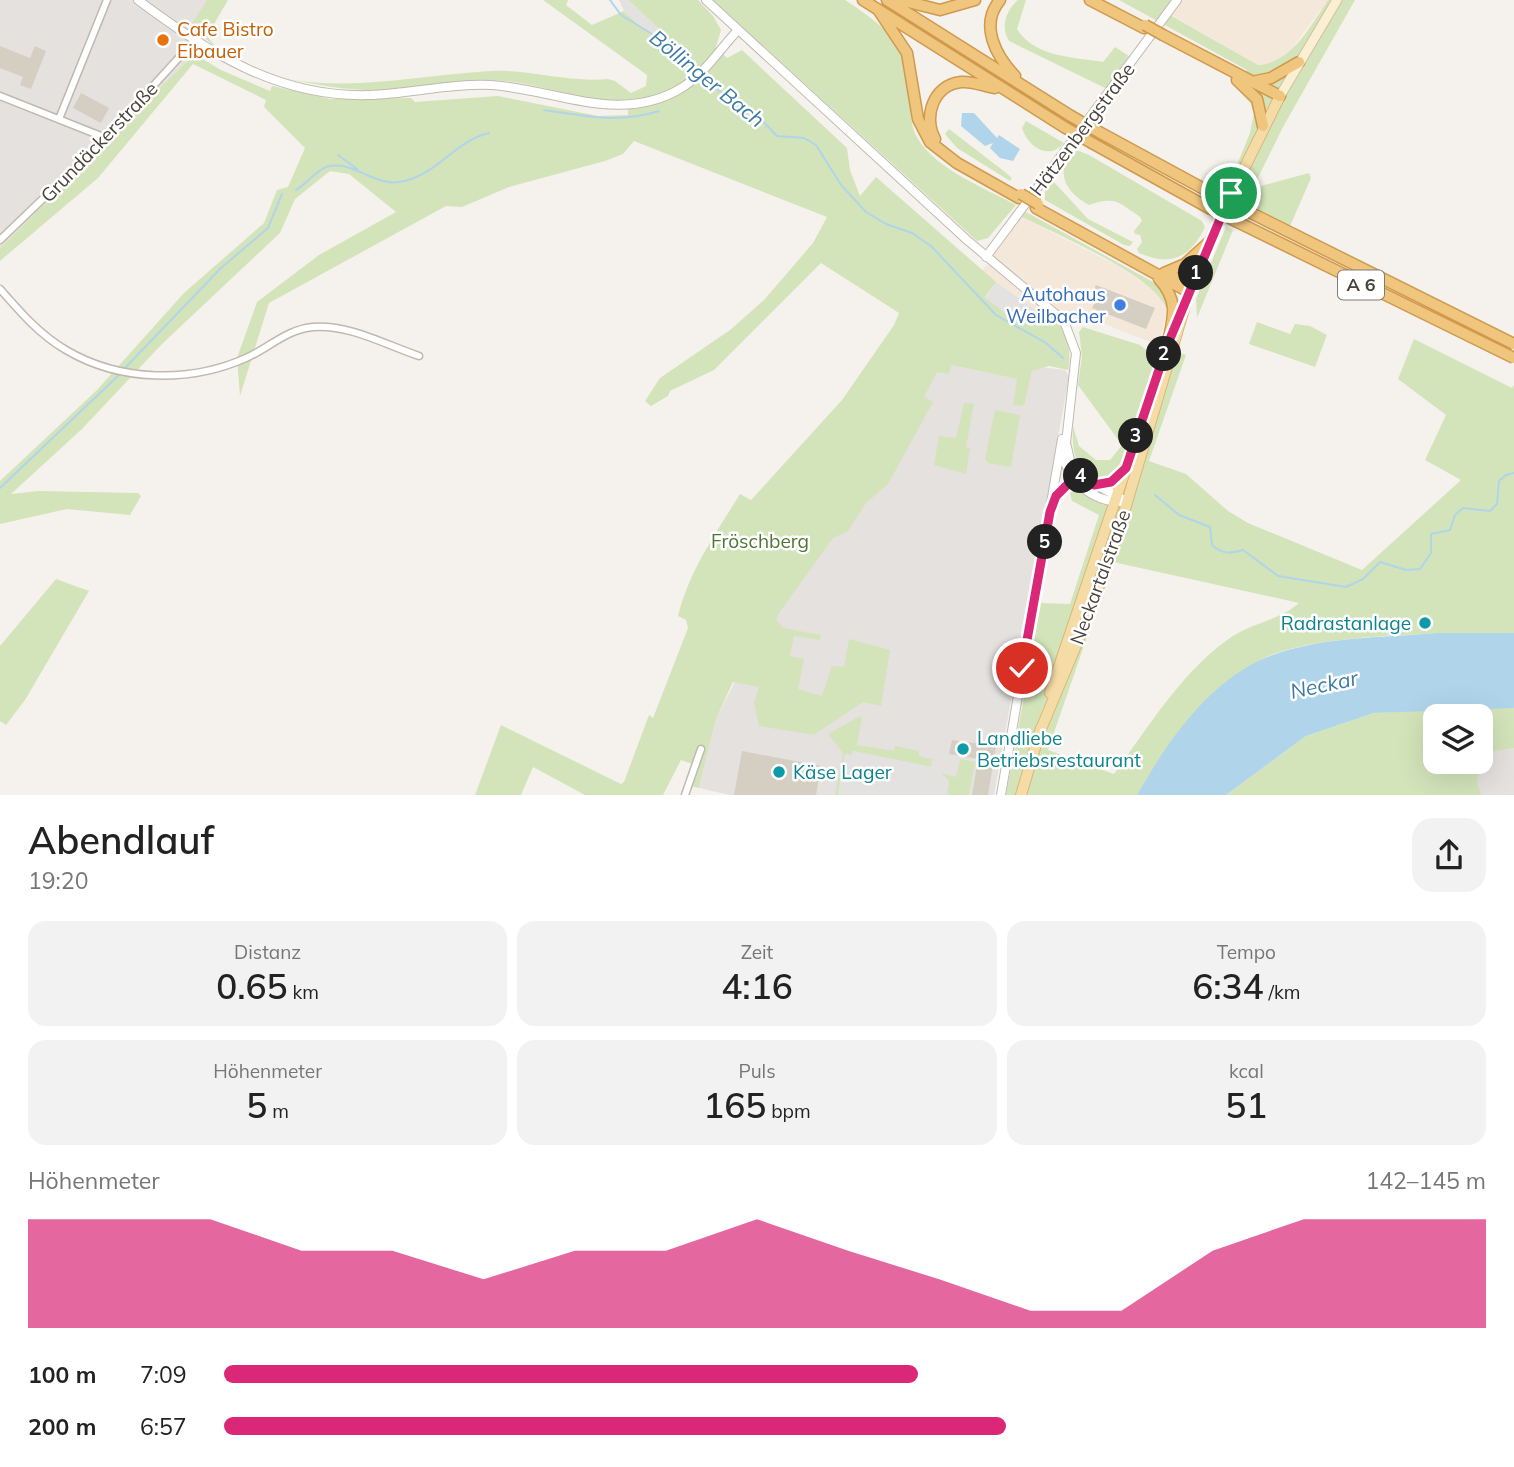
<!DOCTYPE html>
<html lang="de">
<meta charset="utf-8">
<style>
body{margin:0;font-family:Mulish,sans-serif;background:#f2f2f2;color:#222;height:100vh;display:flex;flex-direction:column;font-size:26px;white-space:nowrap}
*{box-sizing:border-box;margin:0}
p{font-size:23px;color:#767676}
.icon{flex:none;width:38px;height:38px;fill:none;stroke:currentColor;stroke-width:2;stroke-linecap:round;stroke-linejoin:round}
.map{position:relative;height:795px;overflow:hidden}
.panel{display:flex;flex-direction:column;background:#fff;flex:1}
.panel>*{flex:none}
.buttons{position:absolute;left:1423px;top:704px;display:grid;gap:14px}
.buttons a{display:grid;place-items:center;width:70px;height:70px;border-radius:14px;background:#fff;box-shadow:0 7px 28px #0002;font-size:35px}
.pin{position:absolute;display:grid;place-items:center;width:60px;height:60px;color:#fff;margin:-30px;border:4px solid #fff;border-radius:50%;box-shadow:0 2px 7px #0007}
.km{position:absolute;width:35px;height:35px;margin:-18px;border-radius:50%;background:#222;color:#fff;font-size:19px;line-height:35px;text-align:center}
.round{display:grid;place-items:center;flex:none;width:74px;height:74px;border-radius:21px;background:#f2f2f2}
.headline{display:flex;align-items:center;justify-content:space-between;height:119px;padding:0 28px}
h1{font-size:38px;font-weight:600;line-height:52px}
.metrics{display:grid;grid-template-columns:repeat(3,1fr);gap:10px;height:119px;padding:7px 28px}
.metrics div{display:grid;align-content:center;border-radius:18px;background:#f2f2f2;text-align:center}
.metrics b{font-size:35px;font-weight:600}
.metrics small{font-size:19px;font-weight:400}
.metrics p{font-size:19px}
.chart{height:196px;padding:14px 28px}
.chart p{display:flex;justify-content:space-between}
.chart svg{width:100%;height:126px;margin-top:7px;fill:#db2777;opacity:.7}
ul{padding:0 28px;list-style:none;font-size:23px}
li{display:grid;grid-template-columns:112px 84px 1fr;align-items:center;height:52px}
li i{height:18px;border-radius:9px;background:#db2777}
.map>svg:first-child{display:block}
.commercial{fill:#f4e8db}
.industrial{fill:#e5e1de}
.green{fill:#d3e4ba;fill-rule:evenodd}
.parking{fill:#e4e2e0}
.water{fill:#b0d5ea}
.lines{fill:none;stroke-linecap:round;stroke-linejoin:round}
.stream{stroke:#b0d5ea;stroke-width:2}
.building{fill:#d5cec3}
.minor-casing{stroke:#c0b9b0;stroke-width:9}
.tertiary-casing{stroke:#c0b9b0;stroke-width:10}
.secondary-casing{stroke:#cfc2a1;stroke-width:11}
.primary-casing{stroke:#d9b877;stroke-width:12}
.motorway-casing{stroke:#cf9a4d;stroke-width:13}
.minor{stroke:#fff;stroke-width:6}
.tertiary{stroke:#fff;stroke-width:8}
.secondary{stroke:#faefd2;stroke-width:9}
.primary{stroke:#f5dba6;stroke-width:10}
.motorway{stroke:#f0c57d;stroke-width:10}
.motorway-bridge-casing{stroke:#cf9a4d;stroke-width:13;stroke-linecap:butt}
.motorway-bridge{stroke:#f0c57d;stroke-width:10}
.route-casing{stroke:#fff;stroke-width:14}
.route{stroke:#db2777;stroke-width:9}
.food-dot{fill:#e8710a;stroke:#fff;stroke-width:2.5}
.shop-dot{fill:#3f7fe0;stroke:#fff;stroke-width:2.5}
.culture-dot{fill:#0f9aa8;stroke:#fff;stroke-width:2.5}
.labels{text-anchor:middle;stroke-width:5;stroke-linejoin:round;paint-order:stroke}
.shield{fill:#fff;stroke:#807b76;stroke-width:2}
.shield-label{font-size:18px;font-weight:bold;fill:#49433b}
.food-label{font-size:19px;fill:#c56008;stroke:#fff;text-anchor:start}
.street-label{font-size:19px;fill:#49433b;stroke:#fff}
.shop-label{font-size:19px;fill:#366cbe;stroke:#fff;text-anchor:end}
.park-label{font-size:19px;fill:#4f7633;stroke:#fff}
.culture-label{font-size:19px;fill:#0d838f;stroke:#fff;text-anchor:start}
.water-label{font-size:21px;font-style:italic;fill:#3c7ba3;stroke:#fff}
</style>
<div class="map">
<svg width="1514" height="795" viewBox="0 0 1514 795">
<rect width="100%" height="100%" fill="#f5f2ed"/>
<path class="commercial" d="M 1171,0 L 1328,0 L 1290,51 L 1274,63 L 1258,65 L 1163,10 Z
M 1022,217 L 1118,266 L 1159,293 L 1167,313 L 1158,345 L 1071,311 L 1061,323 L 1041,308 L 1035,310 L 1024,326 L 982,271 Z"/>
<path class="industrial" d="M 0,0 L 228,0 L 198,50 L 0,248 Z
M 951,365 L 1018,379 L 1013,405 L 1025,403 L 1032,371 L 1040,367 L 1065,370 L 1069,376 L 994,795 L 730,795 L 699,788 L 716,719 L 754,644 L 937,372 Z
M 1514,748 L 1514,795 L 1366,795 L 1480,761 L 1481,753 Z"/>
<path class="green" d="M 207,0 L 228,0 L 207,36 L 215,46 L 190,27 Z
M 543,0 L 568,0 L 566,5 L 592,25 L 624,11 L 639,25 L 674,43 L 628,0 L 698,0 L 713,16 L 721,30 L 716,47 L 727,58 L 742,50 L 847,148 L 850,170 L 860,196 L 876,177 L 996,282 L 985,297 L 1023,326 L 1035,310 L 1048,311 C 1065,327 1073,347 1068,370 L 1049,366 L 1032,371 L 1025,403 L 1022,406 L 1013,405 L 1017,379 L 951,365 L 949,374 L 937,372 L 924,397 L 933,402 L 888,484 L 866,503 L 848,531 L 833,538 L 779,613 L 776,620 L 783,628 L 821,635 L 820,640 L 794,636 L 790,656 L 804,659 L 798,689 L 822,696 L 832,666 L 844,667 L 849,639 L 890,650 L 881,706 L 863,702 L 814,735 L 759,726 L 754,703 L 759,687 L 733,682 L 716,719 L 699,788 L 685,785 L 692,764 L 681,760 L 663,795 L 585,795 L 533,767 L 521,795 L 475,795 L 501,725 L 621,784 L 624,782 L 649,715 L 653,718 L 688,628 L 686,620 L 678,616 C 689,571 716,533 740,494 L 751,500 L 842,400 L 894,325 L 899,313 L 821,263 L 714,370 L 670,391 L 668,396 L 651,406 L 645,401 L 660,378 L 730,330 L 764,300 L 813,243 L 827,217 L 634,141 L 623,154 L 605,161 L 509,187 L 462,207 L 446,206 L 269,303 L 240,396 L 237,358 L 257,302 L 319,255 L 396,212 L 349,174 L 330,171 L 295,199 L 280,233 L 162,344 L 82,429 L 11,494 L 38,491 L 138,493 L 141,496 L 130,515 L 67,509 L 0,524 L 0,481 L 97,390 L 184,293 L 264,223 L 277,190 L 288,187 L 305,148 L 264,107 L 266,100 L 193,64 L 98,178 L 0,261 L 0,248 L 194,54 L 221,70 L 270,91 L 272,86 L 330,99 L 411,98 L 415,102 L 498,96 L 598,116 L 628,115 L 628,100 C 581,103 537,81 490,80 C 456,80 422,88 388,90 C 353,92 321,85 287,79 C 359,91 419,75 490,71 C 530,69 568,83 608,79 L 615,81 L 631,93 L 646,86 L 647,75 Z
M 713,0 L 845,0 C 877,21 910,44 910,86 C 910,101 909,126 918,139 C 937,170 985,188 1016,205 L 988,238 L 977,241 Z
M 1018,0 L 1026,0 L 1017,29 C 1034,57 1073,57 1103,62 L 1115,47 L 1129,56 L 1107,89 L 1009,41 C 1000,27 1006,10 1018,0 Z
M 1119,0 L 1171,0 L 1163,11 L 1258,65 C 1292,63 1311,25 1328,0 L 1355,0 L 1283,127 L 1253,188 L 1309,173 L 1311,178 L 1290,226 L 1225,194 L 1250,133 L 1254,113 L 1251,104 L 1236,88 L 1247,70 Z
M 1026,121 L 1064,143 C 1049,161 1028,147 1022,128 Z
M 949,129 L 1005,172 L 1012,178 L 1010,181 L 957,148 L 945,134 Z
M 1074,149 L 1089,155 L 1202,221 L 1205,227 C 1190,258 1171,267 1139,253 L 1137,249 L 1142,242 L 1140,235 L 1135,234 L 1134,231 L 1142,221 L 1140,217 C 1118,202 1116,196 1089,205 C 1065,192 1054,172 1074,149 Z
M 1054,182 L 1088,219 L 1133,242 L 1130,246 L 1124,245 L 1045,200 L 1045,188 Z
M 1026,212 L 1153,282 L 1163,293 L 1168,305 L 1166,309 C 1158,277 1054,233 1022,217 Z
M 1226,227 L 1233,230 L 1197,318 L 1196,299 Z
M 1257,322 L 1290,334 L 1295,324 L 1310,326 L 1327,335 L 1315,367 L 1249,344 Z
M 1083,327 L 1140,345 L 1146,350 L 1147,357 L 1158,345 L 1186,355 L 1149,461 L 1186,474 L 1228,511 L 1248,523 L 1362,570 L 1461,480 L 1425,460 L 1446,415 L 1398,379 L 1414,339 L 1512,388 L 1514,385 L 1514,633 C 1455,633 1305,632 1257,662 C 1205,695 1167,743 1137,795 L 1006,795 L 1041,603 L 1070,604 L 1099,515 L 1072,501 L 1070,493 L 1075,490 L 1103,502 L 1107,490 C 1079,472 1071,460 1073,426 L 1079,446 L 1096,460 L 1110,460 L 1122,445 L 1078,385 L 1082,356 L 1079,332 ZM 1113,562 L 1299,603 C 1278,621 1254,622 1233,636 C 1185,667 1147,729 1114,774 L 1048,750 Z
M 964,403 L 974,404 L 966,447 L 970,448 L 966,474 L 934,465 L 939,436 L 956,438 Z
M 995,410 L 1020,415 L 1011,467 L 988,463 L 985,459 Z
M 56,579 L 89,591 L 25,700 L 6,725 L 0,721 L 0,646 Z
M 1474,708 L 1514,708 L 1514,748 L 1483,753 L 1477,782 L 1481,795 L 1226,795 L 1306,736 L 1374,713 ZM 1435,716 L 1480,716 L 1480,761 L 1435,761 Z
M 860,716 L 862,718 L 857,745 L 894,751 L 895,746 L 919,751 L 919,756 L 939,761 L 932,760 L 931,767 L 853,751 L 852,755 L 845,754 L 838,795 L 835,795 L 843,753 L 828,734 Z
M 960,759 L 975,762 L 969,795 L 947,795 L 949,781 L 941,773 L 956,777 Z"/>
<path class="parking" d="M 619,0 L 628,0 L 674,43 L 670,47 L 639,25 L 624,11 Z
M 996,282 L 1035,310 L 1024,326 L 985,298 Z
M 997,672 L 1007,672 L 1006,679 L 1010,680 L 1005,710 L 1000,719 L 988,717 Z
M 853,751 L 936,768 L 949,781 L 947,795 L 838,795 L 845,754 L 852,755 Z"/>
<path class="water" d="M 962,113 L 974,113 L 997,138 L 999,135 L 1020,149 L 1013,161 L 1000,158 L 990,148 L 993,143 L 985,146 L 961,126 Z
M 1438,633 L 1514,633 L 1514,708 L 1374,713 L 1306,736 L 1226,795 L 1137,795 C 1166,744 1204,688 1258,661 C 1312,636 1380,638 1438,633 Z"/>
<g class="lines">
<path class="stream" d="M 610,0 L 621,15 L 660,39 L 695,75
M 699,78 L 755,113 L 777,136 L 804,138 L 816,145 L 841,185 L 866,212 L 886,224 L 912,233 L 931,246 L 996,315 L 1046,343 L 1063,358
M 544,110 C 584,116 619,124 659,111
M 338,155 L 357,169
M 296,190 C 306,184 316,171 326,167 C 352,159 373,186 399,182 C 436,177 454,141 489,133
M 124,369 L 221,268 L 268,228 L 282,194
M 0,488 L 121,373
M 1155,495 L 1179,515 L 1210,527 L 1212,545 C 1222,554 1230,554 1243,550 L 1278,576 L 1346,587 L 1363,579 L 1380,562 L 1406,570 L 1420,569 L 1431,553 L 1431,534 L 1450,530 L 1455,515 L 1463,508 L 1490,511 L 1497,504 L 1499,481 L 1506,475 L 1514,473"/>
</g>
<path class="building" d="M 0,46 L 30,58 L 35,46 L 46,51 L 31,89 L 20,85 L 23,77 L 0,68 Z
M 81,93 L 109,108 L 101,123 L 73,108 Z
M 1096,285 L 1155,308 L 1146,329 L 1092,308 L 1095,302 L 1090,300 Z
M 952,740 L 996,746 L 988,795 L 972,795 L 978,759 L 949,754 Z
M 742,751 L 821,766 L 816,795 L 734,795 Z"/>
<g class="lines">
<defs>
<path id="minor" d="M 0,96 L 106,138
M 59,119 L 107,0
M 0,240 L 102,142 L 194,41
M 0,289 C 20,312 40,335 66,350 C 120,382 190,383 246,358 C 269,348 287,329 313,327 C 349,324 386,345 419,356
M 685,795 L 701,749"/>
<path id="tertiary" d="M 138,0 C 208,52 278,98 369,95 C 409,94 450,83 491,85 C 556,89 621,126 683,87 C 705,73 720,49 738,30
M 706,0 L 967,240 L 1064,321 L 1076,353 L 1066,443 L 1070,460 L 1083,478 L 1128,502
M 986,257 L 1177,0
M 1061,451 C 1068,480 1090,501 1121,502
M 1094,485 L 1111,482 L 1124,471
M 1053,502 L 1075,474
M 1001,795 L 1062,439"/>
<path id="secondary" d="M 1280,96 L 1337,0"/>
<path id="primary" d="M 1050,693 L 1164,356
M 1039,734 L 1090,612 L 1123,516 L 1189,292 L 1219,219 L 1280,96
M 1021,795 L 1041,728"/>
<path id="motorway" d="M 863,0 L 1064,127
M 887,0 L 1071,116
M 900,0 L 940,10 L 975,0
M 1000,0 C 979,25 996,56 1015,76
M 1090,0 L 1144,28
M 879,11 L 907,53 L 918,119 L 930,142 L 957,163 L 1019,198
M 1163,35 L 1280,96
M 1237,80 L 1257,99 L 1263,126
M 1256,81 L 1271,78 L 1299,62
M 1099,132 L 1215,195
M 935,139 C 923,117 933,85 961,82 C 972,81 984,86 995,88
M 1092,143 L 1209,208
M 1036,208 L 1189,292
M 1164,273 L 1185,264 L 1208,243
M 1173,277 L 1192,285
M 1159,279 C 1180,302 1173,319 1167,346"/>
</defs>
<use href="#minor" class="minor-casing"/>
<use href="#tertiary" class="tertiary-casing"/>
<use href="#secondary" class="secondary-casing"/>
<use href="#primary" class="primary-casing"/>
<use href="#motorway" class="motorway-casing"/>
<use href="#minor" class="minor"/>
<use href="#tertiary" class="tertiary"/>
<use href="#secondary" class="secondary"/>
<use href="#primary" class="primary"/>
<use href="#motorway" class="motorway"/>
<defs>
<path id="motorway-bridge" d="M 1145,25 L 1163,35
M 1071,116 L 1099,132
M 1064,127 L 1092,143
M 1021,194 L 1038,204
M 1215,195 L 1514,344
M 1209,208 L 1514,358"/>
</defs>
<use href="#motorway-bridge" class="motorway-bridge-casing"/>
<use href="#motorway-bridge" class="motorway-bridge"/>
</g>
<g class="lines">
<defs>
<path id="route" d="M 1022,668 L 1050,512 L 1056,496 L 1073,479 L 1076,471 L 1094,485 L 1111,482 L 1126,468 L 1167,346 L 1231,193"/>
</defs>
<use href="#route" class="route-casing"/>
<use href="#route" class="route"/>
</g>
<circle class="food-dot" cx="163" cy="40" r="7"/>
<circle class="shop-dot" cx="1120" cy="305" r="7"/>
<g class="culture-dot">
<circle cx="1425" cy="623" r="7"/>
<circle cx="963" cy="749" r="7"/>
<circle cx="779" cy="772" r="7"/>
</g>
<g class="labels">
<rect class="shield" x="1338" y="270.5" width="46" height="29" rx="5"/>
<g class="shield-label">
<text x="1361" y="291">A 6</text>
</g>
<g class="food-label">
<text x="177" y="36">Cafe Bistro<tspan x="177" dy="22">Eibauer</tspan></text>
</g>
<g class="street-label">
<text transform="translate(1082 129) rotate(-53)" y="7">Hätzenbergstraße</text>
<text transform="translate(99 142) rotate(-46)" y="7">Grundäckerstraße</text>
<text transform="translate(1100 577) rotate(-70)" y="7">Neckartalstraße</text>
</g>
<g class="shop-label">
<text x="1106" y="301">Autohaus<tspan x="1106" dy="22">Weilbacher</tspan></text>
</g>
<g class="park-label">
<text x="760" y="548">Fröschberg</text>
</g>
<g class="culture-label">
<text x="1411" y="630" text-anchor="end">Radrastanlage</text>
<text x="977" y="745">Landliebe<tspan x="977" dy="22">Betriebsrestaurant</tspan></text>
<text x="793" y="779">Käse Lager</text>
</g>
<g class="water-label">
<text transform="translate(707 79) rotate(39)" y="7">Böllinger Bach</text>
<text transform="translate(1324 685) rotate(-12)" y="7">Neckar</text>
</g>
</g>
</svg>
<div class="buttons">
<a><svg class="icon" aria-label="layers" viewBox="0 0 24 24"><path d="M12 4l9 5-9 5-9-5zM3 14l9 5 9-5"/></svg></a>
</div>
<div class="pin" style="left:1231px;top:193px;background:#1e9e55"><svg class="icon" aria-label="arrive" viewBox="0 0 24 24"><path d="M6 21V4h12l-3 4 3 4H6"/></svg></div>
<div class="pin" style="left:1022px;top:668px;background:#d93025"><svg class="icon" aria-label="check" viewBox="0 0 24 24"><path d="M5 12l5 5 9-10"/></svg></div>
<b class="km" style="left:1196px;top:273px">1</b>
<b class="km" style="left:1164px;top:354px">2</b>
<b class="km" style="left:1136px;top:436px">3</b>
<b class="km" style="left:1081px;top:476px">4</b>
<b class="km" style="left:1045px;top:542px">5</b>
</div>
<section class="panel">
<div class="headline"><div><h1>Abendlauf</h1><p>19:20</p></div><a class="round"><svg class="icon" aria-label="share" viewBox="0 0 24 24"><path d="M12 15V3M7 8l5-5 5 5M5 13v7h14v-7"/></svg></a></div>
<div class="metrics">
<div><p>Distanz</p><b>0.65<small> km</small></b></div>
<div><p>Zeit</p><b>4:16</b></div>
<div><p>Tempo</p><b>6:34<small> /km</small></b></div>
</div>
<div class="metrics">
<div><p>Höhenmeter</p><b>5<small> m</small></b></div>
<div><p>Puls</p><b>165<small> bpm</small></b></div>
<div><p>kcal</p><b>51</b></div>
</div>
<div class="chart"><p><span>Höhenmeter</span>142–145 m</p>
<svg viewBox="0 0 160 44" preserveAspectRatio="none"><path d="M0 44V6L10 6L20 6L30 17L40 17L50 27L60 17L70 17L80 6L90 17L100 27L110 38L120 38L130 17L140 6L150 6L160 6V44z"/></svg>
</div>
<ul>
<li><b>100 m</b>7:09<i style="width:55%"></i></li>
<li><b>200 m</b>6:57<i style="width:62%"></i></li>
</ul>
</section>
